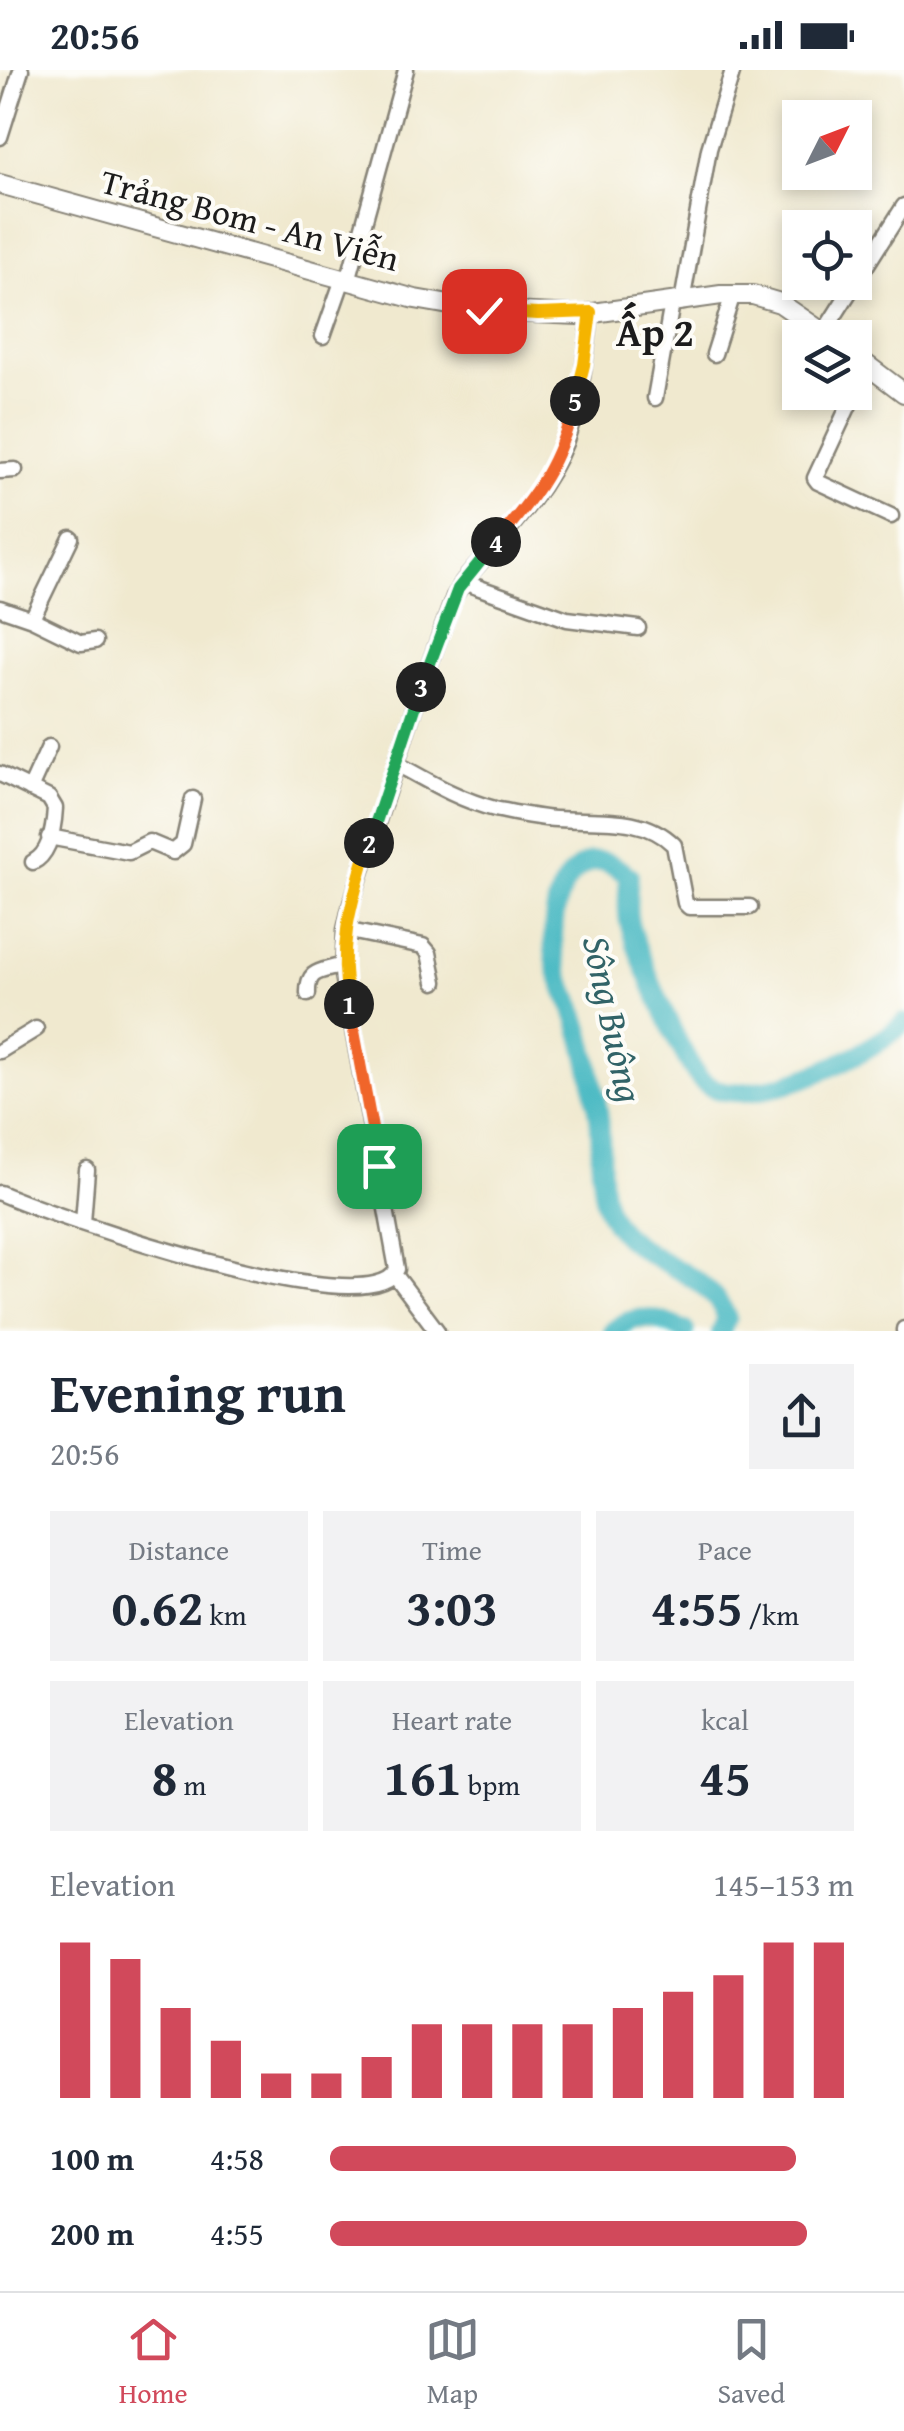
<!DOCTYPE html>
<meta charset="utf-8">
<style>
body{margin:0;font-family:"Gentium Book Plus",serif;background:#f2f2f3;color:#1f2937;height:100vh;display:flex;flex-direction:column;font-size:38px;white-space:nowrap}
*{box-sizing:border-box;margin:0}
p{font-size:32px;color:#747a83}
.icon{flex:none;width:55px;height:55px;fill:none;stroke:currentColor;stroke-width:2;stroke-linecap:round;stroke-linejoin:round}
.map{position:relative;height:1261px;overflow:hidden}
.panel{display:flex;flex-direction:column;background:#fff;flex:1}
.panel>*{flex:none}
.needle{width:65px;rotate:48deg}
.buttons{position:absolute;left:782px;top:30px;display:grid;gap:20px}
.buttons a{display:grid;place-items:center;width:90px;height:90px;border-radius:0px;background:#fff;box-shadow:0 5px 15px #0003;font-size:50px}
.pin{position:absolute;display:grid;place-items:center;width:85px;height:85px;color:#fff;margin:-42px;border-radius:20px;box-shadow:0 5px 15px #0006}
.km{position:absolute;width:50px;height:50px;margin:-25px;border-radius:50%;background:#222;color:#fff;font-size:28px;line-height:50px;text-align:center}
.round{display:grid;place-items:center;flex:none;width:105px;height:105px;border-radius:0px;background:#f2f2f3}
.summary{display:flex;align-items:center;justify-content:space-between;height:170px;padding:0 50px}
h1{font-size:55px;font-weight:600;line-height:75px}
.figures{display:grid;grid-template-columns:repeat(3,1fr);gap:15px;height:170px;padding:10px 50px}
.figures div{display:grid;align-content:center;border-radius:0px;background:#f2f2f3;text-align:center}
.figures b{font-size:50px;font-weight:600}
.figures small{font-size:28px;font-weight:400}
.figures p{font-size:28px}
.chart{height:280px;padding:20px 50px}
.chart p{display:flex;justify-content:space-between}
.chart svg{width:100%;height:180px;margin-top:10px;stroke:#d1495b;stroke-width:6}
ul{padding:0 50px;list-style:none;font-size:32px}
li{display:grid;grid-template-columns:160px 120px 1fr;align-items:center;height:75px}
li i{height:25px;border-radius:12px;background:#d1495b}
.status{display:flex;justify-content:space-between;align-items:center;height:70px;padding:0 50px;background:#fff;direction:ltr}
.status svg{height:28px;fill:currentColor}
.tab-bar{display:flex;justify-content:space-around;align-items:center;height:140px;border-top:2px solid #e0e1e3;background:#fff;font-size:28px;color:#747a83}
.tab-bar a{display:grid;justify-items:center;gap:5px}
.tab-bar .selected{color:#d1495b}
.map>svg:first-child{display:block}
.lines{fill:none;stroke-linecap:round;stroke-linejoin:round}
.river{stroke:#4ab9c3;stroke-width:20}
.minor-casing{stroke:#868276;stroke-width:19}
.major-casing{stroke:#868276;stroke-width:22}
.minor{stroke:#fff;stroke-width:14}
.major{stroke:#fff;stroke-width:18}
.split-1-casing{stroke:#fff;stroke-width:20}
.split-2-casing{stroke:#fff;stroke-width:20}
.split-3-casing{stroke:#fff;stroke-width:20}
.split-4-casing{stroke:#fff;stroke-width:20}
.split-5-casing{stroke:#fff;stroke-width:20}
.split-6-casing{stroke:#fff;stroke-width:20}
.split-1{stroke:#f0652b;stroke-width:12}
.split-2{stroke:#f5b400;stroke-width:12}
.split-3{stroke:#22a559;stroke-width:12}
.split-4{stroke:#22a559;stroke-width:12}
.split-5{stroke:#f0652b;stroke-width:12}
.split-6{stroke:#f5b400;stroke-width:12}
.labels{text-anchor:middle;stroke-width:8;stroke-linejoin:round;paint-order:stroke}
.street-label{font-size:35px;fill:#1c1c1c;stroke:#fdfcf7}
.water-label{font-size:38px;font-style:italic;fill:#316367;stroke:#fdfcf7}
.quarter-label{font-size:40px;font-weight:bold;fill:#1c1c1c;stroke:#fdfcf7}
</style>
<div class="status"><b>20:56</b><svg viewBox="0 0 49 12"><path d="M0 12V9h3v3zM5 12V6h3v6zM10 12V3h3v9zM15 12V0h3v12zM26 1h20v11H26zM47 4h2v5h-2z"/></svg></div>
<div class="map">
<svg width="904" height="1261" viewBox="0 0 904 1261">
<rect width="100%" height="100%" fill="#fdfcf7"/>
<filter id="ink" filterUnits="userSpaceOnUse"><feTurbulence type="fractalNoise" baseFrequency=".01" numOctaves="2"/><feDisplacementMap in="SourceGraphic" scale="20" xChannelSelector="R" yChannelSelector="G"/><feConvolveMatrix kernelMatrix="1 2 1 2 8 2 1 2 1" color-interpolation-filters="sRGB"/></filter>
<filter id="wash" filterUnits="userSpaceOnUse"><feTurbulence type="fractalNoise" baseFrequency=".0048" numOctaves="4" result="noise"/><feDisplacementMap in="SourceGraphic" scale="40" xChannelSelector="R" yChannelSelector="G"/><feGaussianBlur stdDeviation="2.25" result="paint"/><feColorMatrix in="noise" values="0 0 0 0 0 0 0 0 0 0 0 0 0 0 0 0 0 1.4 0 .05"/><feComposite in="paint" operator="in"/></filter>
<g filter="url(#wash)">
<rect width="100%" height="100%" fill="#f0e9cf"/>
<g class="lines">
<path class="river" d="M 613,1261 C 636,1240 661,1249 685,1261
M 721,1261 L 727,1248 C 708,1196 635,1195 610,1145 C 595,1114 604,1073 598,1040 C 592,1008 586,974 575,943 C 570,929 562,915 558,901 C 549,870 551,814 582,796 C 600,785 613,794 629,806 C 628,821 626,838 629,852 C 634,877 685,996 702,1011 C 743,1048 871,984 904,953"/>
</g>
</g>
<g filter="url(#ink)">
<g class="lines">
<defs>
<path id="minor" d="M 0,67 L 21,0
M 348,211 L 406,0
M 682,232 L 709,79 L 733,0
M 824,262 L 904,136
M 323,266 L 343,209
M 714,284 L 733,224
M 855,322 L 815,408 L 818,412 L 891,446
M 855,322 L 868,295
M 655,328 L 672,233
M 0,401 L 15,400
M 463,512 L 567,549 L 638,558
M 0,538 L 32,549 L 81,573 L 95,571
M 32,549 L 71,468
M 397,694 C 428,711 459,730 495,739 C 515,743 536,748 556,749 C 596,752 643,744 674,775 L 685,833 L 689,837 L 750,837
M 0,704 L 49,728 L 55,738 C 54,756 50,784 33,792
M 30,719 L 49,677
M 49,767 L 129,782 L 149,772 L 173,782 L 183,774 L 193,729
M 345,860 L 423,876 L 429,883 L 435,912
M 308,924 C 307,898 322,902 343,895
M 0,981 L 36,959
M 0,1123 C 50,1145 374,1259 397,1199 L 343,905 L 345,860 L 351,834 L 417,629 L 454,527 L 463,512 C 499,469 544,426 565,373 C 580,332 586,286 591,242
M 83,1153 L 87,1100
M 395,1205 L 437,1261
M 904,1261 L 904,1259"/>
<path id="major" d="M 0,114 L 415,229 L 484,241 L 579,245 L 721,225 L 753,225 L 780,233 L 831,268
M 855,286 L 904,323"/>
</defs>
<use href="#minor" class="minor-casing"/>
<use href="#major" class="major-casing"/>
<use href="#minor" class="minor"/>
<use href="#major" class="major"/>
</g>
</g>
<g class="lines" filter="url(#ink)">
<defs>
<path id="split-1" d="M 349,934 L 379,1096"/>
<path id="split-2" d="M 349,934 C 337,873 352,831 369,773"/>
<path id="split-3" d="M 369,773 L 421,617"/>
<path id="split-4" d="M 421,617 L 458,519 L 496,472"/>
<path id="split-5" d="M 496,472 C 538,423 559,394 575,331"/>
<path id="split-6" d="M 484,241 L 538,244 L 591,242 L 584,295 L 575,331"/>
</defs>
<use href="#split-1" class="split-1-casing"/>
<use href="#split-2" class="split-2-casing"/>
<use href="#split-3" class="split-3-casing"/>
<use href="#split-4" class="split-4-casing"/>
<use href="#split-5" class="split-5-casing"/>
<use href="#split-6" class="split-6-casing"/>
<use href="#split-1" class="split-1"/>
<use href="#split-2" class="split-2"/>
<use href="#split-3" class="split-3"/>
<use href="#split-4" class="split-4"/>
<use href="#split-5" class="split-5"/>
<use href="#split-6" class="split-6"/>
</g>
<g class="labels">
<g class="street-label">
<text transform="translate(250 150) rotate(15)" y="12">Trảng Bom - An Viễn</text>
</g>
<g class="water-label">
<text transform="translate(613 949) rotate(78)" y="13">Sông Buông</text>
</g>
<g class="quarter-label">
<text x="655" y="276">Ấp 2</text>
</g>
</g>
</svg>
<div class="buttons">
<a><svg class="needle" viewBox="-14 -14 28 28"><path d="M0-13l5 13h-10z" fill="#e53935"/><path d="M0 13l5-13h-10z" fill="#747a83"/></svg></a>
<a><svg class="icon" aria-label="locate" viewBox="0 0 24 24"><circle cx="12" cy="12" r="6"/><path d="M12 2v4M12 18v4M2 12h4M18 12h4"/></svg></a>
<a><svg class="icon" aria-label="layers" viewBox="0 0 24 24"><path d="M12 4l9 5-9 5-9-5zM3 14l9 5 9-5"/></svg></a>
</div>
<div class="pin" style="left:379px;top:1096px;background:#1e9e55"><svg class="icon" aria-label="arrive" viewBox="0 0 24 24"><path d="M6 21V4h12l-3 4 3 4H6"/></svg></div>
<div class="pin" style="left:484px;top:241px;background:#d93025"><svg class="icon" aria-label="check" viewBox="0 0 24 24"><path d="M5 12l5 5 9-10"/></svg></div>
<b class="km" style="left:349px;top:934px">1</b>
<b class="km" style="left:369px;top:773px">2</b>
<b class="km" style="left:421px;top:617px">3</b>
<b class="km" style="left:496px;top:472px">4</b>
<b class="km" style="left:575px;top:331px">5</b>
</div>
<section class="panel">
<div class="summary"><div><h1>Evening run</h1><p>20:56</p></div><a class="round"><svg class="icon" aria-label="share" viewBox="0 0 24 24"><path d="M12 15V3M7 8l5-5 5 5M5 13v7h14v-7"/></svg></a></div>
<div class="figures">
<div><p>Distance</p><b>0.62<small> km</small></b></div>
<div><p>Time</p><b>3:03</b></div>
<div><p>Pace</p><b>4:55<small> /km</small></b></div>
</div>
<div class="figures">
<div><p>Elevation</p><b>8<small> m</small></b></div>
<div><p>Heart rate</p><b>161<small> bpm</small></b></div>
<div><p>kcal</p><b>45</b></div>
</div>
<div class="chart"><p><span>Elevation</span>145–153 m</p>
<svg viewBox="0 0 160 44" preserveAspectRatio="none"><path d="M5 44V6M15 44V10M25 44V22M35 44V30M45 44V38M55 44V38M65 44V34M75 44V26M85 44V26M95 44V26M105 44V26M115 44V22M125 44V18M135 44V14M145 44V6M155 44V6"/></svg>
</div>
<ul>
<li><b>100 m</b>4:58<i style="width:89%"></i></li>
<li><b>200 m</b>4:55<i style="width:91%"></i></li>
</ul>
</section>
<nav class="tab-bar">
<a class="selected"><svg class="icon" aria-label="home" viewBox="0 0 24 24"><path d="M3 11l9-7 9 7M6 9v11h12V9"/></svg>Home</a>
<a><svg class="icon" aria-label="map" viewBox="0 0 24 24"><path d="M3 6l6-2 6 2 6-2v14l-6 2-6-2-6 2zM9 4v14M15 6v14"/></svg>Map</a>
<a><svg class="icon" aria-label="saved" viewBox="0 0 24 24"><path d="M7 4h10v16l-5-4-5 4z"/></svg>Saved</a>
</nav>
